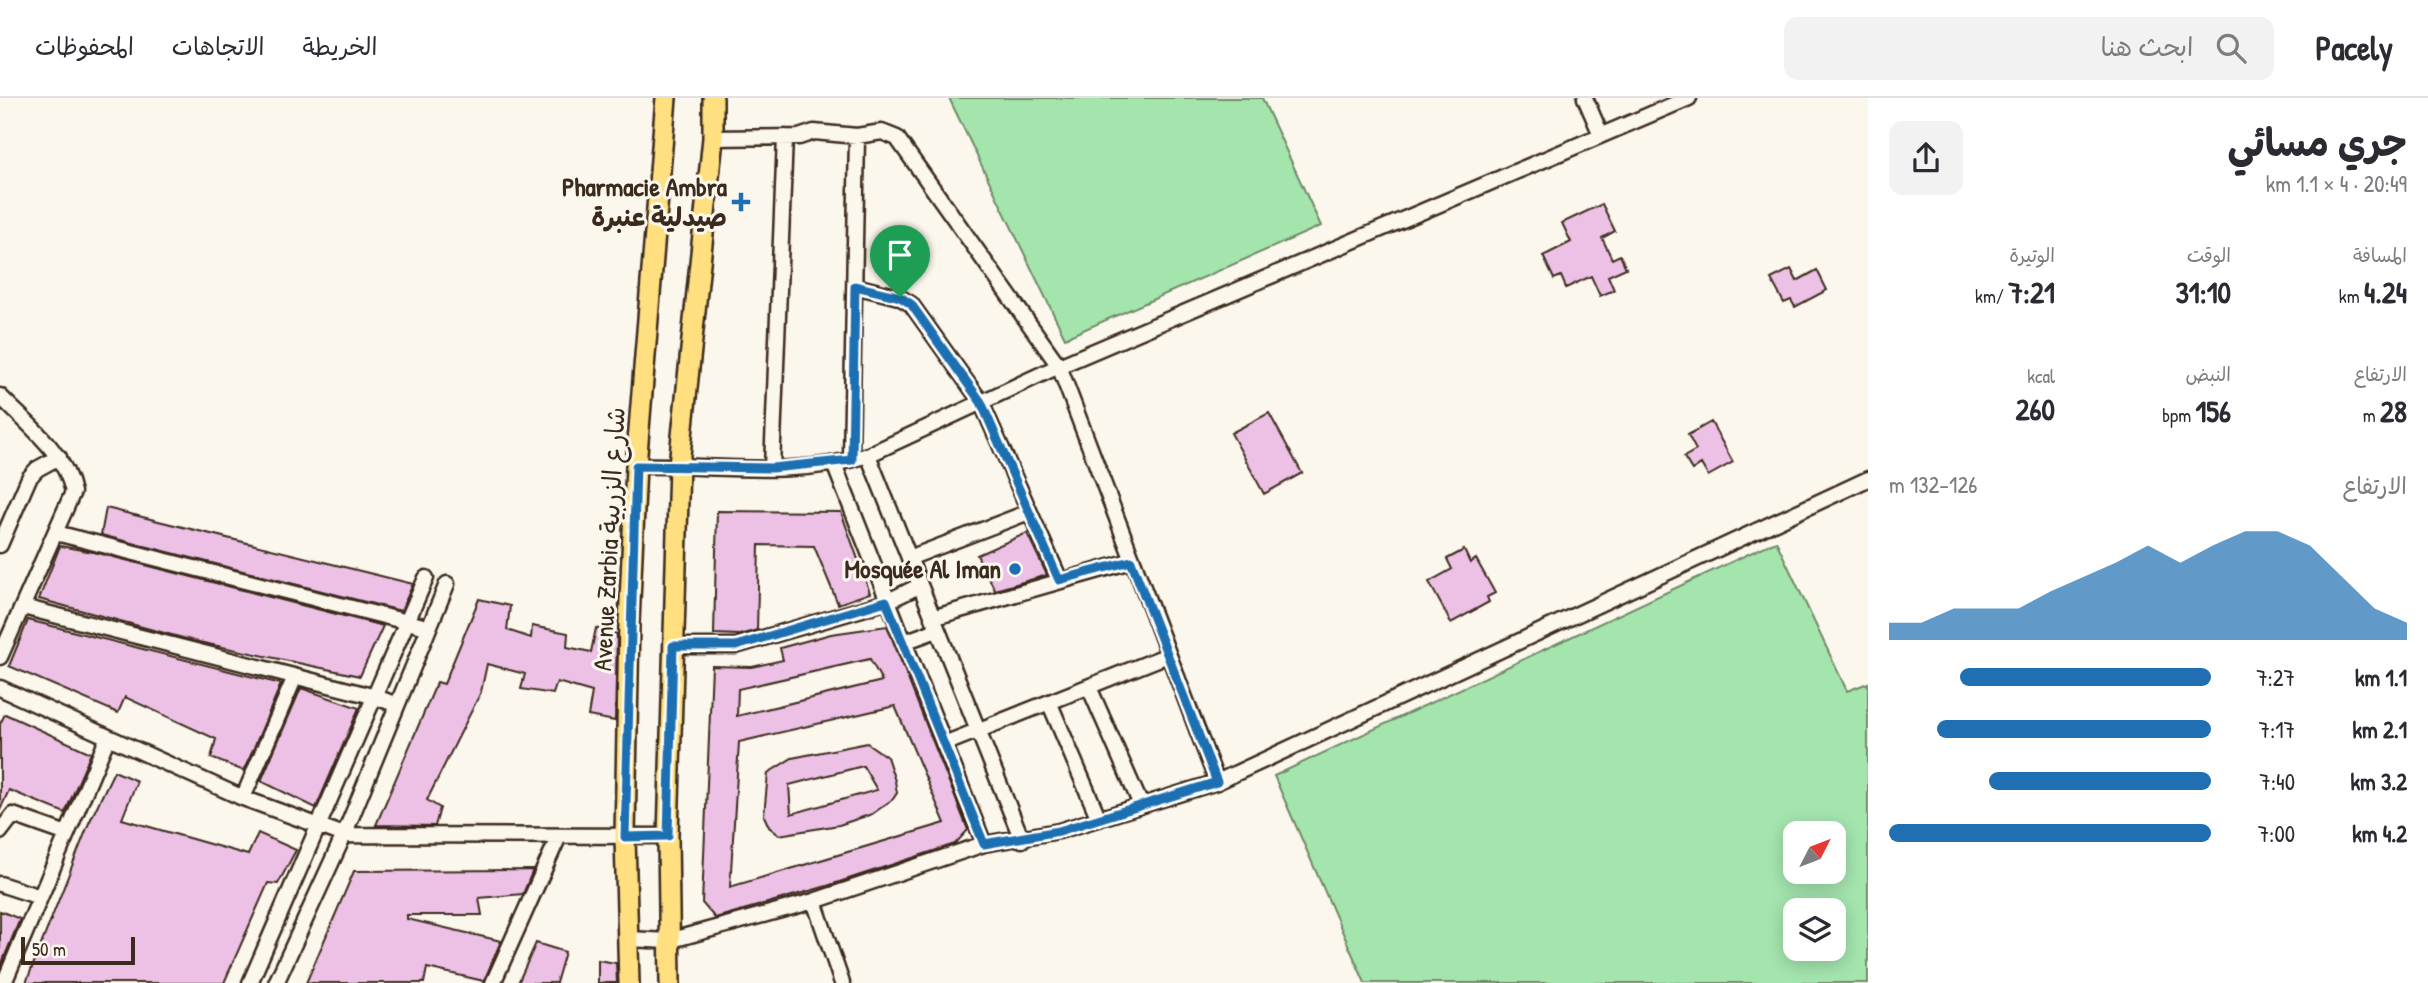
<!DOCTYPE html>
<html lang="ar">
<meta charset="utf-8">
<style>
body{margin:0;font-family:"Patrick Hand","Playpen Sans Arabic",sans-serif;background:#f2f2f3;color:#2b2b33;direction:rtl;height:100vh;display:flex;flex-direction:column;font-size:26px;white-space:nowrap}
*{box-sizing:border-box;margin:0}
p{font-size:23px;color:#7c7c81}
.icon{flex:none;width:38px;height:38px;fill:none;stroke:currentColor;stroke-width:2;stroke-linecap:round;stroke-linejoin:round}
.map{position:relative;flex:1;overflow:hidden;direction:ltr}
.side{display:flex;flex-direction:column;background:#fff;width:560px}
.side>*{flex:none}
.needle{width:46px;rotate:48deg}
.controls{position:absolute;left:1783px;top:723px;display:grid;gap:14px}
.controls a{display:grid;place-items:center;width:63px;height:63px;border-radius:14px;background:#fff;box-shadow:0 4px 18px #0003;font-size:35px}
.scale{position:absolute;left:21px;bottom:18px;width:114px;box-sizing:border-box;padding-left:7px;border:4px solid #3b2a1e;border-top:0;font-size:19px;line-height:24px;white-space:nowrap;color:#3b2a1e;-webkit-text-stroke:5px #fbf7ec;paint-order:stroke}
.pin{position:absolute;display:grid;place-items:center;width:60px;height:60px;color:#fff;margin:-72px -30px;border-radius:50% 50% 50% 0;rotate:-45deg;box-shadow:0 0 7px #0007}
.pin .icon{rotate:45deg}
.round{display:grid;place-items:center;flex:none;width:74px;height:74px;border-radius:14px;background:#f2f2f3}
.headline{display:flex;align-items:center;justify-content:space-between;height:119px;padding:0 21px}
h1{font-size:38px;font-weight:700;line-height:52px}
.figures{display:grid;grid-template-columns:repeat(3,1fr);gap:10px;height:119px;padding:7px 21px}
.figures div{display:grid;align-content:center}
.figures b{font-size:30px;font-weight:700}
.figures small{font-size:19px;font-weight:400}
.figures p{font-size:19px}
.chart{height:196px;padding:14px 21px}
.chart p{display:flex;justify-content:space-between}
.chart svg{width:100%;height:126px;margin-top:7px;fill:#1f6fb2;opacity:.7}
ul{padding:0 21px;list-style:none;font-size:23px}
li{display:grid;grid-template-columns:112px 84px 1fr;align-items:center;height:52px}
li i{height:18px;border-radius:9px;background:#1f6fb2}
header{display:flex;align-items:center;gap:42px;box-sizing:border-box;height:98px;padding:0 35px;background:#fff;border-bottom:2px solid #e1e1e2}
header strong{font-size:33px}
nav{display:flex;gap:38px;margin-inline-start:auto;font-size:24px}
.search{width:490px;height:63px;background:#f2f2f3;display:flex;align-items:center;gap:18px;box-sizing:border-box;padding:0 24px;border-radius:14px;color:#7c7c81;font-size:26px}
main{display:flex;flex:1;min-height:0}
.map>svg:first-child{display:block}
.green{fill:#a4e5ae;stroke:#708866;stroke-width:2;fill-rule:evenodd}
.building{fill:#edc1e6;stroke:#3b2a1e;stroke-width:2;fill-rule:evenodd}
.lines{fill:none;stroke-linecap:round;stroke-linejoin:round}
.minor-casing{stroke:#3b2a1e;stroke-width:19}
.major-casing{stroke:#3b2a1e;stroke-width:24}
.minor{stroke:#fbf7ec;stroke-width:14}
.major{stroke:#ffdf80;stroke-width:19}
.route-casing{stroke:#fff;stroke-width:14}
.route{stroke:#1f6fb2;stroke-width:9}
.poi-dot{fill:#1f6fb2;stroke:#fbf7ec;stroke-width:2.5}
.labels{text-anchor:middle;stroke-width:6;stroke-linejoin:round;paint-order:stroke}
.poi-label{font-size:26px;font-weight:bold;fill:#3b2a1e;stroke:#fbf7ec;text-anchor:end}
.street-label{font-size:26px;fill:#3b2a1e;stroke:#fbf7ec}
</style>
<header>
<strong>Pacely</strong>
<div class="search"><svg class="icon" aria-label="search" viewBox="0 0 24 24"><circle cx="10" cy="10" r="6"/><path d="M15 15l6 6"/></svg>ابحث هنا</div>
<nav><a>الخريطة</a><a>الاتجاهات</a><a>المحفوظات</a></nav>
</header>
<main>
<section class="side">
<div class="headline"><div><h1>جري مسائي</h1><p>20:49 · 4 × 1.1 km</p></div><a class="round"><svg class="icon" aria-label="share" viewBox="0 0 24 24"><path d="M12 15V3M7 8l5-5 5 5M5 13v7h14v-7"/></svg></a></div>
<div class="figures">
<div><p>المسافة</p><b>4.24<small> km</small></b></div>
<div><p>الوقت</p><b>31:10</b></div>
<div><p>الوتيرة</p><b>7:21<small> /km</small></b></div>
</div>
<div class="figures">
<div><p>الارتفاع</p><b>28<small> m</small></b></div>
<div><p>النبض</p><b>156<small> bpm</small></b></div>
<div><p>kcal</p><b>260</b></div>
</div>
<div class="chart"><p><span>الارتفاع</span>126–132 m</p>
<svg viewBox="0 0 160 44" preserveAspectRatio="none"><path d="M0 44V38L10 38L20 33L30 33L40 33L50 27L60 22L70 17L80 11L90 17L100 11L110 6L120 6L130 11L140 22L150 33L160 38V44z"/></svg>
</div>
<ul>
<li><b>1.1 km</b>7:27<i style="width:78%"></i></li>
<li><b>2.1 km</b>7:17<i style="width:85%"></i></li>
<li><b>3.2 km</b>7:40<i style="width:69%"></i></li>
<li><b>4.2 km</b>7:00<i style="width:100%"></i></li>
</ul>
</section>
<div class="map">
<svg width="1868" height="885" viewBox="0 0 1868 885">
<rect width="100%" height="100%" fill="#fbf7ec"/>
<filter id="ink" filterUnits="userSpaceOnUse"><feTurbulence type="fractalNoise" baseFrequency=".0143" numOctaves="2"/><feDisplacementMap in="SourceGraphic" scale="14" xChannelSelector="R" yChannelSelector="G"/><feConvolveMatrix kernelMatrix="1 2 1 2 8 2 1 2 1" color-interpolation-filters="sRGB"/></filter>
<g filter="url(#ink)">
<path class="green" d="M 949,0 L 1262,0 L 1321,128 L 1065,240 Z
M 1776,443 L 1847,593 L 1868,585 L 1868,885 L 1365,885 L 1274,678 ZM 1796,735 L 1834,735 L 1834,774 L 1796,774 ZM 1796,812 L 1834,812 L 1834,850 L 1796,850 Z"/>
<path class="building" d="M 1602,106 L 1615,133 L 1602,140 L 1612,161 L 1620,157 L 1626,170 L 1608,178 L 1614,192 L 1600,198 L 1591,178 L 1566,190 L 1561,178 L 1554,181 L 1543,158 L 1571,144 L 1562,125 Z
M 1791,171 L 1797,183 L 1817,172 L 1827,192 L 1795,209 L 1791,202 L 1784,205 L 1771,181 Z
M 1269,315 L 1302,375 L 1264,396 L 1231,335 Z
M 1711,324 L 1733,364 L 1708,378 L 1701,366 L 1692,372 L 1684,359 L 1696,352 L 1688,337 Z
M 106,410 L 413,486 L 401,513 L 101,437 Z
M 717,413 L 841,414 L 870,495 L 838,506 L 814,448 L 759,447 L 757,532 L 740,537 L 714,536 Z
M 1027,435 L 1047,477 L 995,492 L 977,457 Z
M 60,448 L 98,455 L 383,528 L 360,578 L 194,543 L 39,501 Z
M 1464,452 L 1470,465 L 1476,461 L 1495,495 L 1487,499 L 1489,504 L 1451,525 L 1429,484 L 1452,471 L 1447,461 Z
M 479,501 L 510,508 L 507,532 L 531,540 L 532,528 L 568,535 L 567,549 L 591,554 L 596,530 L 617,536 L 615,623 L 588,618 L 592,594 L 557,584 L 553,596 L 521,591 L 525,576 L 487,566 L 481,594 L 427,702 L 440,710 L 435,728 L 376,727 L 437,584 L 444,586 Z
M 28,522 L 281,586 L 244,673 L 211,660 L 216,641 L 125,599 L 118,615 L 9,568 Z
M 887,528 L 968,732 L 955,746 L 827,788 L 715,820 L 702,805 L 712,568 L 752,569 L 783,562 L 780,550 L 831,536 ZM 870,561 L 882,583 L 737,618 L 738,591 ZM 895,608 L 945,725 L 730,789 L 739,644 Z
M 301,590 L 359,610 L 316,710 L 261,683 Z
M 5,616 L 91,655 L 65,715 L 9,692 L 0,712 L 0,626 Z
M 867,645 L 887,659 L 895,683 L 897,695 L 893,701 L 872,716 L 839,727 L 779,737 L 769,729 L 764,718 L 768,675 L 792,660 ZM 863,668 L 877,692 L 791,716 L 789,687 Z
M 114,673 L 137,683 L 122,721 L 248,757 L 258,735 L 296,752 L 278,786 L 268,785 L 224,885 L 26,885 L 89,725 Z
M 533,772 L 523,796 L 479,800 L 482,817 L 407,817 L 407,821 L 501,843 L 484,883 L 427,870 L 424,885 L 306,885 L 354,773 Z
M 0,813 L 20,821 L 0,870 Z
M 536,845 L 565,854 L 556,885 L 518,885 Z
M 598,862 L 616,865 L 617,885 L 598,885 Z"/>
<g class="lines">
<defs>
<path id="minor" d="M 1585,0 L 1601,37
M 713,40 L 799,39 L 814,34 L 857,38 L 882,34 L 897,40 L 1059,268 L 1217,684
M 855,188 L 899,199 L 911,206 L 981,304 L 1060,482
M 0,298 C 27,326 65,354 73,394 L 0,559
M 868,357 L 1022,742
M 851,362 L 857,38
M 834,366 L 984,746
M 636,368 C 712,366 794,381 868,357 L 1059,268 L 1689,0
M 772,370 L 785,39
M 56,435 L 427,529
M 0,447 L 29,380 L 37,371 L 59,359
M 909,460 L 1029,414
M 23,509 L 376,599 L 397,607
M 932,520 L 1131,463
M 904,544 L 937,532
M 672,548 L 736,548 L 886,504 L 919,488
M 1089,589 L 1141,707
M 0,590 L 243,700 L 344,737 L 668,738
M 1050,606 L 1099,721
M 944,646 L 1168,557
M 243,700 L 294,581
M 0,734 L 13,717 L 67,736
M 0,786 L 40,799
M 814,803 L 842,885
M 629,841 L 668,843 L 814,803 L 984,746 L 1059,733 L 1217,684 L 1868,381
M 4,885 L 108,639
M 250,885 L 426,480
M 276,885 L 344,737 L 447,486
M 493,885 L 559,738"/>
<path id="major" d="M 629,885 L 625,739 L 629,525 L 636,368 L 666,0
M 670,885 L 668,738 L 679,367 L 713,40 L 713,0"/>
</defs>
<use href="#minor" class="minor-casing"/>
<use href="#major" class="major-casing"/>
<use href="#minor" class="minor"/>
<use href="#major" class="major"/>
</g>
</g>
<g class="lines" filter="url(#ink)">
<defs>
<path id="route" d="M 855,188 L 900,199 L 911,206 L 950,261 L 981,304 L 1059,482 L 1131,463 L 1217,684 L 1059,733 L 984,746 L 886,503 L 736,548 L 673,548 L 668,738 L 625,739 L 636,368 L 772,370 L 852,362 Z"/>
</defs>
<use href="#route" class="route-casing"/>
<use href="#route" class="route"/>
</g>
<g class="poi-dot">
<path d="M737.5 93.5h7v7h7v7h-7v7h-7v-7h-7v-7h7z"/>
<circle cx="1015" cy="471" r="7"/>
</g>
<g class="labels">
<g class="poi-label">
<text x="727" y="98">Pharmacie Ambra<tspan x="727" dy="30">صيدلية عنبرة</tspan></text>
<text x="1001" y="480">Mosquée Al Iman</text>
</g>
<g class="street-label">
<text transform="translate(609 441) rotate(-87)" y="9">Avenue Zarbia شارع الزربية</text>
</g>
</g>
</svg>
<div class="controls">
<a><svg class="needle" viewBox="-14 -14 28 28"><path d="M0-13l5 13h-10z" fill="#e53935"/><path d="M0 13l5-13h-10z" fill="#7c7c81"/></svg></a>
<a><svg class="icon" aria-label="layers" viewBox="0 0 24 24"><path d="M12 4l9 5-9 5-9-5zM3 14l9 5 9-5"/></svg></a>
</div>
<div class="scale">50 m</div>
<div class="pin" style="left:900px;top:199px;background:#1e9e55"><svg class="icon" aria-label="arrive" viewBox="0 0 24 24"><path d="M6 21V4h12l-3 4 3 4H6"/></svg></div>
</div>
</main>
